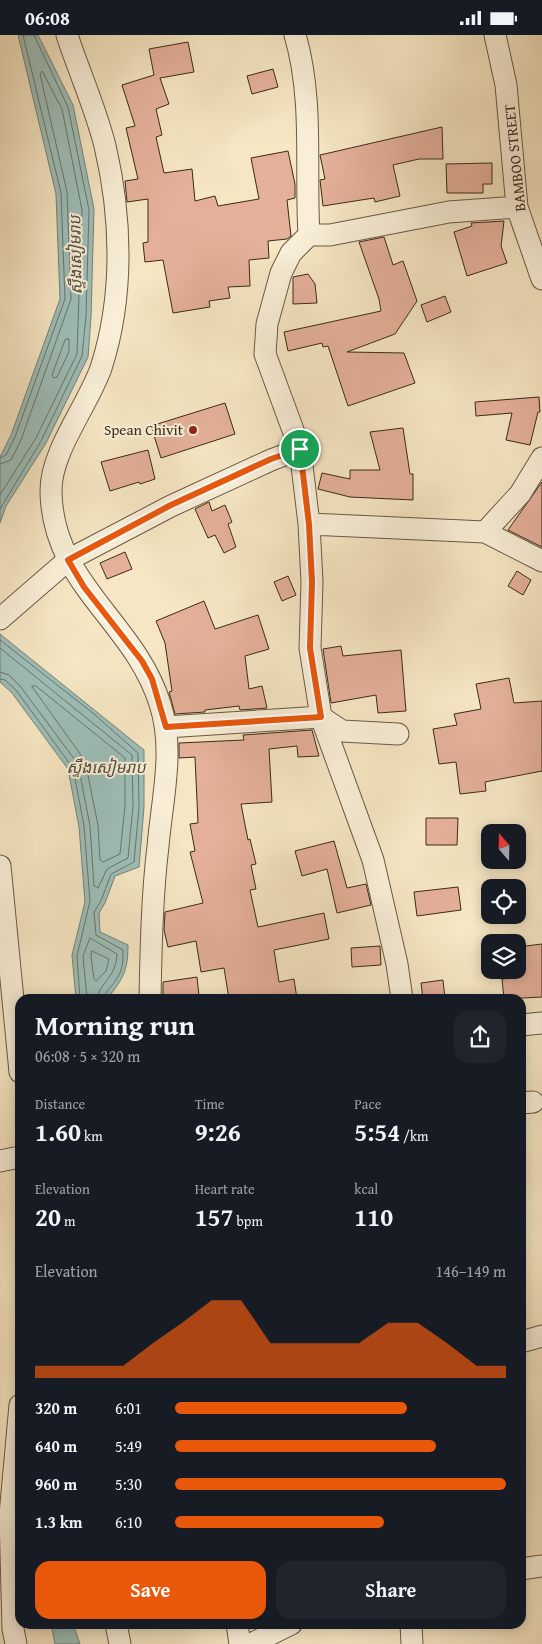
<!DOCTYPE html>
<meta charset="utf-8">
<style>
body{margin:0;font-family:"Gentium Book Plus","Noto Sans Khmer",serif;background:#20242c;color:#f1f3f6;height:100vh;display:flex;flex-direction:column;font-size:19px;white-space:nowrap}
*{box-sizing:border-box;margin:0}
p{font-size:16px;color:#9ea1a6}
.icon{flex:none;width:28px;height:28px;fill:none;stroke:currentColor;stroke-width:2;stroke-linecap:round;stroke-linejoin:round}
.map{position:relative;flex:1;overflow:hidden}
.sheet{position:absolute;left:15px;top:959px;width:511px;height:635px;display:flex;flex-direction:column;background:#171b24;border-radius:15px;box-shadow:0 2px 12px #0003}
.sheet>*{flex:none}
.needle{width:32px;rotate:340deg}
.tools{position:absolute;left:481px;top:789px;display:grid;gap:10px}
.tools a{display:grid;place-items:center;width:45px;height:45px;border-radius:10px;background:#171b24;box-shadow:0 2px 12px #0003;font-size:25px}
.pin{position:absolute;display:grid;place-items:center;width:42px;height:42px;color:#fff;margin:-21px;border:2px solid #fff;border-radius:50%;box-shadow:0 1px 5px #0007}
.round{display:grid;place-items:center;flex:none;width:52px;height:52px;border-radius:15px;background:#20242c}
.overview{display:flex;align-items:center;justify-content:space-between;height:85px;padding:0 20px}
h1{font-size:28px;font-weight:800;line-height:38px}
.stats{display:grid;grid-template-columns:repeat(3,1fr);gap:8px;height:85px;padding:5px 20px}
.stats div{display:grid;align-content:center}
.stats b{font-size:25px;font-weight:800}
.stats small{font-size:14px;font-weight:400}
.stats p{font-size:14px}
.chart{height:140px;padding:10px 20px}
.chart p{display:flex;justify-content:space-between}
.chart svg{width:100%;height:90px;margin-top:5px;fill:#ea580c;opacity:.7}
.action{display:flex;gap:10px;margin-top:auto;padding:10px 20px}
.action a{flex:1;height:58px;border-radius:15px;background:#ea580c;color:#fff;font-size:20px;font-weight:800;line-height:58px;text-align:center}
.action a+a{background:#20242c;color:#f1f3f6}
ul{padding:0 20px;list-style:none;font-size:16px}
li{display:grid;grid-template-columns:80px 60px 1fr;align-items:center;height:38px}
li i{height:12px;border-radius:6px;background:#ea580c}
.status{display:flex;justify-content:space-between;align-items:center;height:35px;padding:0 25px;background:#171b24;direction:ltr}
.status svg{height:14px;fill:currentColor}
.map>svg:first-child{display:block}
.water{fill:#9dbeb8;stroke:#758379}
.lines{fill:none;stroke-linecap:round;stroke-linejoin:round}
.shore{stroke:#6c7469;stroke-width:1}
.building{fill:#e4b099;stroke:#3a2a1a}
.minor-casing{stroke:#695944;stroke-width:23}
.minor{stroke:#f9efd8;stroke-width:21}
.route-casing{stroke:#fff;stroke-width:10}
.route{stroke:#ea580c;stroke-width:6}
.poi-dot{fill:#8f2418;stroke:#f9efd8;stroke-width:2}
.labels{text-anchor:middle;stroke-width:4;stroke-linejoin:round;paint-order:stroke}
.street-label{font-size:15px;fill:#3a2a1a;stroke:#f9efd8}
.poi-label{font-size:15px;fill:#3a2a1a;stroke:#f9efd8;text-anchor:end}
.water-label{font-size:16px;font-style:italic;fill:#534f42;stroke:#f9efd8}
</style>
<div class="status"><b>06:08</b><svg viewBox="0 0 49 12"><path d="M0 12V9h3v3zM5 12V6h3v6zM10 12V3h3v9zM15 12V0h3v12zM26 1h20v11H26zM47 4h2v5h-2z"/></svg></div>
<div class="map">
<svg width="542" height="1609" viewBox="0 0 542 1609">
<rect width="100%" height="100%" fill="#f6e6c3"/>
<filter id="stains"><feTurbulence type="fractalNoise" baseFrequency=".004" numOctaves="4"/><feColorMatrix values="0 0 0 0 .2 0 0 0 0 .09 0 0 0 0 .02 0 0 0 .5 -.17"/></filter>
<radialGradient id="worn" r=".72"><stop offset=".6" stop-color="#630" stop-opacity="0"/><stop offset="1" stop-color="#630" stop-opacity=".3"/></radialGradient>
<path class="water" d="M 18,0 L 38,0 L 73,70 L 94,174 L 91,282 L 88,322 L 46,408 L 6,471 L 0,488 L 0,422 L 11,400 L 60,264 L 56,159 Z
M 0,599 L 144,715 L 144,772 L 139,832 L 115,841 L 105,868 L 99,878 L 100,897 L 128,910 C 128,936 123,944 107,964 L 76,964 L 72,920 L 85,867 L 79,792 L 68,734 L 12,658 L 0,647 Z
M 51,1589 L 73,1589 L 80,1609 L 55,1609 Z"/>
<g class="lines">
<path class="shore" d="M 69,304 L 69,317 L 57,342 L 54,343 L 52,340 L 65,305 Z
M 0,423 L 6,420 L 15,402 L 65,264 L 61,158 L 23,0
M 0,429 L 11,425 L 21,405 L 71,264 L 67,157 L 40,39 L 42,36 L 62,74 L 82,175 L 77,319 L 36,403 L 0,460
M 0,474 L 41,406 L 82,321 L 86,281 L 89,175 L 68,72 L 34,0
M 0,605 L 94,679 L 138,718 L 139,772 L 134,827 L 111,839 L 101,866 L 94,877 L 96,900 L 123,915 C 123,925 123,935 117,943 C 113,951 105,955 104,964
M 0,613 L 132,720 L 133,771 L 128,823 L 107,834 L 98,853 L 94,851 L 90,791 L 78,729 L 20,651 L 9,640 L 0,637
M 0,644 L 5,645 L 16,655 L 73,733 L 84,791 L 90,866 L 77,921 L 80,964
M 32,651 L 36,651 L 125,723 L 125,771 L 120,819 L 103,827 L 100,825 L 98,790 L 85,726 Z
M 92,916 L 109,924 L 106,936 L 96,946 L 94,944 L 91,922 Z
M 87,964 L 83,921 L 90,903 L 117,919 C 116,943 99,948 97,964"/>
</g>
<path class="building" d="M 188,7 L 194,37 L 160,43 L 169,69 L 156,74 L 162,100 L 156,102 L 164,138 L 192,134 L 195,166 L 215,161 L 218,171 L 259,164 L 251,123 L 288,116 L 295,149 L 295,163 L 287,165 L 291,201 L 287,204 L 268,206 L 269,223 L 249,225 L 250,251 L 228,252 L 230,263 L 209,266 L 210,272 L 173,278 L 163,225 L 145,227 L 143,208 L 148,207 L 148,164 L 127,167 L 125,146 L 138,144 L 126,93 L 135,91 L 122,50 L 154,40 L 149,14 Z
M 273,34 L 278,52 L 252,59 L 247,41 Z
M 442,92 L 443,124 L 419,124 L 393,130 L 400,161 L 375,167 L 374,163 L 323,171 L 320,145 L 325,144 L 320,120 Z
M 492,128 L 492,149 L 483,149 L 483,158 L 447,158 L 446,129 Z
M 504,186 L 501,211 L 507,228 L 467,241 L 454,197 L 472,191 L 471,188 Z
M 384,202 L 393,230 L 403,226 L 417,266 L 395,299 L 347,317 L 404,318 L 415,348 L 348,371 L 328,311 L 323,312 L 322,308 L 288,316 L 284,297 L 381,276 L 379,264 L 359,207 Z
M 308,239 L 315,249 L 317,268 L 293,269 L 293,242 Z
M 445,261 L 451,277 L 427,287 L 421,270 Z
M 539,362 L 540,377 L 538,377 L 530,410 L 506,405 L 512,378 L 476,381 L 475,367 Z
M 225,368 L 235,399 L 161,423 L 151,391 Z
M 403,393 L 410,439 L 413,439 L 413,465 L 350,462 L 318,454 L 322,438 L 350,444 L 350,435 L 380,435 L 370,397 Z
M 148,415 L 155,444 L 140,449 L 139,447 L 110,456 L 101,427 Z
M 542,447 L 542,512 L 508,495 Z
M 209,467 L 212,476 L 225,470 L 232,487 L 228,489 L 236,512 L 224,518 L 215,500 L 208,503 L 195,474 Z
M 125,517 L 132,534 L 107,544 L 100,528 Z
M 517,536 L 531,545 L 523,560 L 508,551 Z
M 288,541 L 296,560 L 282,566 L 274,547 Z
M 204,566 L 215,594 L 258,580 L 269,614 L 245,621 L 249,654 L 262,651 L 267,673 L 240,675 L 239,671 L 205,675 L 205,677 L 175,679 L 169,657 L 172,656 L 165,608 L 156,586 Z
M 341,611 L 343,621 L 401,615 L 406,676 L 378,678 L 376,660 L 331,668 L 323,614 Z
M 509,643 L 514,668 L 542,666 L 542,736 L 485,747 L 486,756 L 460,759 L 456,727 L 439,729 L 433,694 L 457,690 L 454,679 L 481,674 L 476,649 Z
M 312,695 L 319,721 L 298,722 L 297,711 L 269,714 L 272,767 L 241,769 L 248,805 L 250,804 L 256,829 L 251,830 L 256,854 L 250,855 L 258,892 L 324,878 L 329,904 L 274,915 L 279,947 L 294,944 L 297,964 L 229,964 L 224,933 L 201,937 L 196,906 L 168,912 L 164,895 L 165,877 L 203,868 L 190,817 L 195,816 L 190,789 L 198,788 L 195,722 L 179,723 L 179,708 L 244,705 L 243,700 Z
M 426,783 L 458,783 L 457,810 L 426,810 Z
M 334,806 L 347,853 L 366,849 L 371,870 L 337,878 L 327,834 L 302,841 L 295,816 Z
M 458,852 L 461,875 L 417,881 L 414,857 Z
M 542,909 L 542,962 L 504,964 L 502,944 L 513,943 L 512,935 L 518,935 L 518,912 Z
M 380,911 L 381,930 L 352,932 L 351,913 Z
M 197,942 L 199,961 L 163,964 L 163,947 Z
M 443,945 L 445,964 L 423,964 L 421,948 Z"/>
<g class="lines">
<defs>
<path id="minor" d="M 67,0 C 79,37 96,74 105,111 C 122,183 124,262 101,333 C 88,370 51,416 51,455 C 51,548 135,587 160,669 C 175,715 162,764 158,811 C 152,861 151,913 150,964
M 295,0 C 314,64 305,134 309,200 L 291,218 L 281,238 L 267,289 L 265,319 L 300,414 L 309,489 L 312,547 L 310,613 L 321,682 L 373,825 L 397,929 L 402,964
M 495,0 L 506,50 L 517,172 L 542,244
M 309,200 L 330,200 L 449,177 L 517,172
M 309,489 L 485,497 L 542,526
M 485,497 L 520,459 L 542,423
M 0,584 L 68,525 L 171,471 L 271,425 L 300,414
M 166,692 L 321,682 L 342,696 L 398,699
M 0,831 L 20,1037
M 521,990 L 542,988
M 521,1068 L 533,1067
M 0,1126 L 20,1122
M 521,1307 L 542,1301
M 521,1534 L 542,1531
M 116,1589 L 120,1609
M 237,1589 L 240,1609
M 411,1589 L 412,1609
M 16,1609 L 13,1594 L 10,1480 L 20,1370
M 251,1609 L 291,1589"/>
</defs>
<use href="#minor" class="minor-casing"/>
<use href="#minor" class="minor"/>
</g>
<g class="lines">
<defs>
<path id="route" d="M 300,414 L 309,489 L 312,547 L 310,613 L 321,682 L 166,692 L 152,644 L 142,626 L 84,552 L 68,525 L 171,470 L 271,424 Z"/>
</defs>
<use href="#route" class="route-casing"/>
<use href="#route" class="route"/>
</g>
<circle class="poi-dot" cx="193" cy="395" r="5"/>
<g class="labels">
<g class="street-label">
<text transform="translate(515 123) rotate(-96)" y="5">BAMBOO STREET</text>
</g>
<g class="poi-label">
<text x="183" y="400">Spean Chivit</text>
</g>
<g class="water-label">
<text transform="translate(75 220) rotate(-91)" y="6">ស្ទឹងសៀមរាប</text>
<text x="106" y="738">ស្ទឹងសៀមរាប</text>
</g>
</g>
<rect width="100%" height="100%" filter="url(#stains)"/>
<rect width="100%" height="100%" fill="url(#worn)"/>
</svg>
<div class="tools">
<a><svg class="needle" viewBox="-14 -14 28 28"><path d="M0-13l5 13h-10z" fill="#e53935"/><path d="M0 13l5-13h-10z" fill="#9ea1a6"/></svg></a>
<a><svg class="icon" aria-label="locate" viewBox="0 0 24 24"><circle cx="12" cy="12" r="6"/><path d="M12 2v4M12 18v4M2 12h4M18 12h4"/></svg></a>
<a><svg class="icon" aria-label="layers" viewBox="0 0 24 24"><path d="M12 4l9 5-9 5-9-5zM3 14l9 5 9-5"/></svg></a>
</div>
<div class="pin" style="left:300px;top:414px;background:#1e9e55"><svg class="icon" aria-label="arrive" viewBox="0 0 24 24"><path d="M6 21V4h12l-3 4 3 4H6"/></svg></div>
<section class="sheet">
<div class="overview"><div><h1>Morning run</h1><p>06:08 · 5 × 320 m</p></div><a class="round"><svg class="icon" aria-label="share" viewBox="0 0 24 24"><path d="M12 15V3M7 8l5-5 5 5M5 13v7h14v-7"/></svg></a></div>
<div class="stats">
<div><p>Distance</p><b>1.60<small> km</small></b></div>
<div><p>Time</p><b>9:26</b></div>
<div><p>Pace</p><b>5:54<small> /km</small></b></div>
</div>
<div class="stats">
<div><p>Elevation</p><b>20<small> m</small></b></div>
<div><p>Heart rate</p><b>157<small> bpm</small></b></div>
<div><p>kcal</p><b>110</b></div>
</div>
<div class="chart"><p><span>Elevation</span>146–149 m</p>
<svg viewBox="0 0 160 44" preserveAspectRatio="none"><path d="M0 44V38L10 38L20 38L30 38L40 27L50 17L60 6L70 6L80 27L90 27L100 27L110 27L120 17L130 17L140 27L150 38L160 38V44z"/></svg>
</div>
<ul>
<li><b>320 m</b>6:01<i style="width:70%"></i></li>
<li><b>640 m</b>5:49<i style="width:79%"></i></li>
<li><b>960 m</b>5:30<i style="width:100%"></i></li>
<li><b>1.3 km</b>6:10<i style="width:63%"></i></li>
</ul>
<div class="action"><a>Save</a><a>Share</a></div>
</section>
</div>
